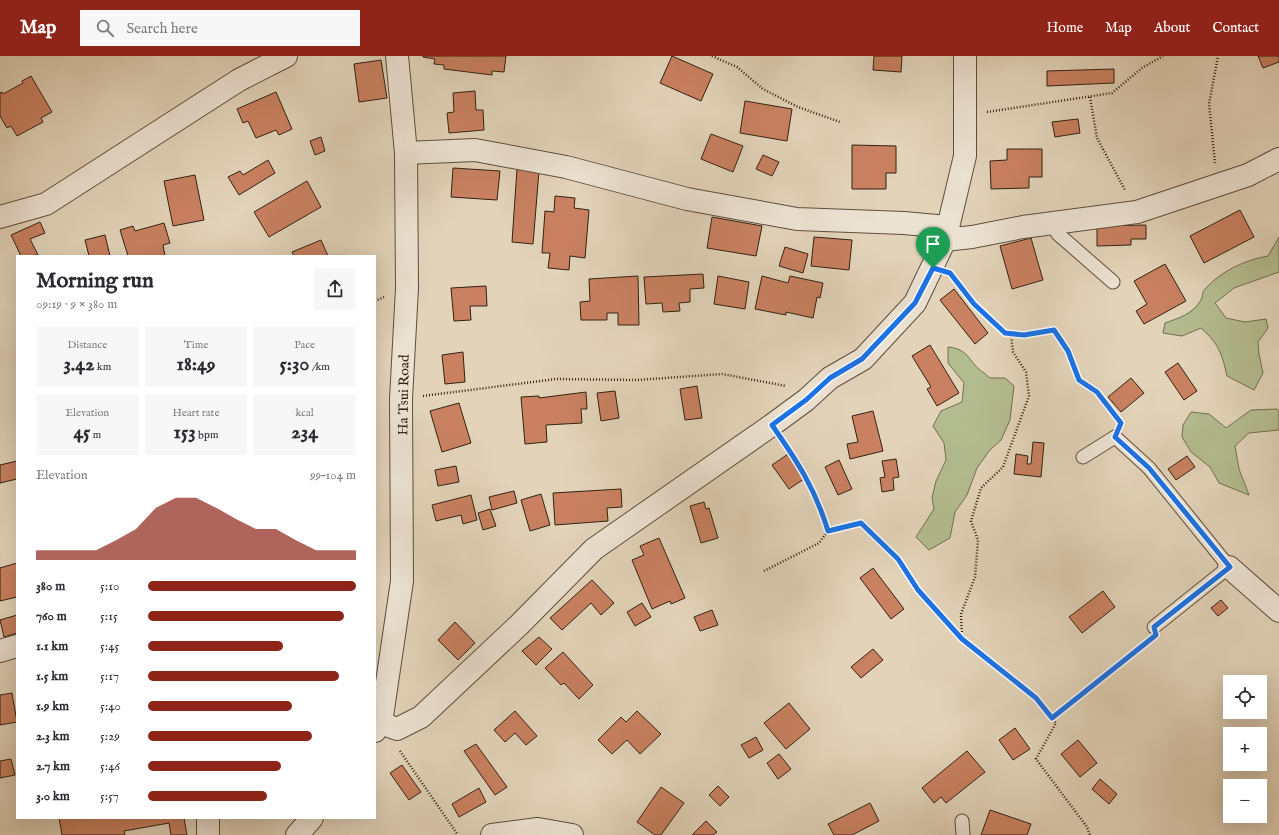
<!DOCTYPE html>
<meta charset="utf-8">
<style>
body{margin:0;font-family:"IM FELL English",serif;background:#f7f7f7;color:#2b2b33;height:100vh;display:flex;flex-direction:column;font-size:15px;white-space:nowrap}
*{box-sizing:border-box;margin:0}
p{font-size:13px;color:#7c7c81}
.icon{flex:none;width:22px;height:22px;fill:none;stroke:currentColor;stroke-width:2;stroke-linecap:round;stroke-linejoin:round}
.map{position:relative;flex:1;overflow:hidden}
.drawer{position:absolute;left:16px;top:199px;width:360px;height:564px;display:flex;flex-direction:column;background:#fff;border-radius:0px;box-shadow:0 4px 16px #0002}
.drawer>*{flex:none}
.buttons{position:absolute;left:1223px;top:619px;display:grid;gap:8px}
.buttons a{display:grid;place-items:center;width:44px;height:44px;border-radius:0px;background:#fff;box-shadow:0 4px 16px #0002;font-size:20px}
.pin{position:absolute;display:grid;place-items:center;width:34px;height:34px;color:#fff;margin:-41px -17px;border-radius:50% 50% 50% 0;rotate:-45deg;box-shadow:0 0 4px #0007}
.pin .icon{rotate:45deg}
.round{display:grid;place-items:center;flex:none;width:42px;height:42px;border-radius:0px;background:#f7f7f7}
.overview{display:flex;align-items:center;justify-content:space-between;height:68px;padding:0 20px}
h1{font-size:22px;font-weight:700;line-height:30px}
.stats{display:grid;grid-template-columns:repeat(3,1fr);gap:6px;height:68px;padding:4px 20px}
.stats div{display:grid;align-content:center;border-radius:0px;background:#f7f7f7;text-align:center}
.stats b{font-size:20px;font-weight:700}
.stats small{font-size:11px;font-weight:400}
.stats p{font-size:11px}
.chart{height:112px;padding:8px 20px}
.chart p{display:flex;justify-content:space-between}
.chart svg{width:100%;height:72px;margin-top:4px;fill:#8f2418;opacity:.7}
ul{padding:0 20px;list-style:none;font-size:13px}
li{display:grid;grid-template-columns:64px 48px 1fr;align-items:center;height:30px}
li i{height:10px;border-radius:5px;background:#8f2418}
header{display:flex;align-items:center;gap:24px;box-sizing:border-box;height:56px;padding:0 20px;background:#8f2418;color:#fff}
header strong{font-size:19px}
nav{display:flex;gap:22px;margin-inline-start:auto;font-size:14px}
.search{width:280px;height:36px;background:#f7f7f7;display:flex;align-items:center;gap:10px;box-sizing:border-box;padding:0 14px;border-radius:0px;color:#7c7c81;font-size:15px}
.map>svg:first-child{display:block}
.green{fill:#b3bc8f;stroke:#736f50}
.building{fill:#c98161;stroke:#321}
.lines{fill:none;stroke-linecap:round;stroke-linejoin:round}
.service-casing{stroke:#5f4e3b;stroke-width:15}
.minor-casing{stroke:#5f4e3b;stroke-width:24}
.tertiary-casing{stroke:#5f4e3b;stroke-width:24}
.path{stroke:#321;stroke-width:2.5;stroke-dasharray:1 2;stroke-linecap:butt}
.service{stroke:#ece2d2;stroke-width:13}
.minor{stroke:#ece2d2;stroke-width:22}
.tertiary{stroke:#ece2d2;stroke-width:22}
.route-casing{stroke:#fff;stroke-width:8}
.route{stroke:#1a73e8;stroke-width:5}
.labels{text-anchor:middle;stroke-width:3;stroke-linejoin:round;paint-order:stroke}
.street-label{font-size:14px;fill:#321;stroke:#ece2d2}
</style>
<header>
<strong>Map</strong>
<div class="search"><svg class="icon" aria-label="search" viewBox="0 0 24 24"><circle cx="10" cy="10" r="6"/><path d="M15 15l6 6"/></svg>Search here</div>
<nav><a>Home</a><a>Map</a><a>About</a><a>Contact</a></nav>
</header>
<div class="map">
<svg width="1279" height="779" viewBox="0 0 1279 779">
<rect width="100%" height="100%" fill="#e2d3b9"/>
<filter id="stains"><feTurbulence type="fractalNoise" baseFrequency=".005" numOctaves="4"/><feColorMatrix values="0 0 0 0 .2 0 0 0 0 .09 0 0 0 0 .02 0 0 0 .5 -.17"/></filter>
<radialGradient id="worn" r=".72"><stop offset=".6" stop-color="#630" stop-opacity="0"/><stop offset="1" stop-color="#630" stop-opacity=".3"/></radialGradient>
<path class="green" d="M 1279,181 L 1279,216 L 1234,232 L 1215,247 L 1226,262 L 1245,266 L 1266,263 L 1268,272 L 1258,286 L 1259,298 L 1263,317 L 1254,334 L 1227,320 C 1222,298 1219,288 1201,272 L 1182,280 L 1163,277 L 1165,267 C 1179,262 1193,258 1201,244 C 1203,240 1202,236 1205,233 C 1221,215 1245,204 1268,200 Z
M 948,291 C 961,292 966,297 973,307 C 977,313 985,317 990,322 L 1005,322 L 1014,330 L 1010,364 L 1001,384 L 989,395 L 977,412 L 967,439 L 955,456 L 950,482 L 929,494 L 916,481 L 934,453 L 932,442 L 936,425 L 946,404 L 944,387 L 933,370 L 941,355 L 962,346 L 964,327 L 948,307 Z
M 1277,353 L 1279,355 L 1279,374 L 1249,377 L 1235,390 L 1239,413 L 1249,439 L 1219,427 L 1210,411 L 1191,396 L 1182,381 L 1183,369 L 1191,356 L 1209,358 L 1226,372 L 1251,354 Z"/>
<path class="building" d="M 423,0 L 506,0 L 504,16 L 492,15 L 492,19 L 444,13 L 444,9 L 434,8 L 435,3 L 423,1 Z
M 672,0 L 713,18 L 701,45 L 660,27 Z
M 874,0 L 902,0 L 901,16 L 873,14 Z
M 1258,0 L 1279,0 L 1279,6 L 1263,12 Z
M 381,4 L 387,42 L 359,46 L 354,8 Z
M 1114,13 L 1114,27 L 1047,30 L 1047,15 Z
M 31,20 L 52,56 L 41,62 L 43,66 L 17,80 L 11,70 L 7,72 L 0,60 L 0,37 L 2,36 L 3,38 L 23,27 L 22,25 Z
M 475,35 L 476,54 L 483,54 L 484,74 L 449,77 L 447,57 L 454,56 L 453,37 Z
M 276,36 L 292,73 L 279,79 L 276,74 L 256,82 L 248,65 L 243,67 L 237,53 Z
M 745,45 L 792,53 L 787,85 L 740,77 Z
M 1078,63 L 1080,77 L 1055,81 L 1052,66 Z
M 711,78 L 743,90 L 733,116 L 701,103 Z
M 321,81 L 325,95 L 315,99 L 310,85 Z
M 852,89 L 896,90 L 896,117 L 886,117 L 886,133 L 852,133 Z
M 1007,93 L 1042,93 L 1042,121 L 1029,121 L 1029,132 L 991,133 L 990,105 L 1007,104 Z
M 763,99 L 779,106 L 772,120 L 756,113 Z
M 268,104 L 275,117 L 239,139 L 228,121 L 240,115 L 243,119 Z
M 453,112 L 500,115 L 497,144 L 451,141 Z
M 517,113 L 539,115 L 533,188 L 512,186 Z
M 195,119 L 204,164 L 173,170 L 164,125 Z
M 307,125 L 321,151 L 269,181 L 254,156 Z
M 555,140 L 575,142 L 574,152 L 589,154 L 585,202 L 570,200 L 569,214 L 548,212 L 550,197 L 542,197 L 545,155 L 554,156 Z
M 1240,154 L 1254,181 L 1204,207 L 1190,180 Z
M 712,161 L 762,170 L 756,200 L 707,192 Z
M 40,166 L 45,177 L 30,183 L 38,199 L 21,200 L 11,179 Z
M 164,167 L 170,187 L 163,189 L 165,200 L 128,200 L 120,174 L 133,170 L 135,175 Z
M 1146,169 L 1146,183 L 1131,183 L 1131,189 L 1097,190 L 1097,170 Z
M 105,179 L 110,200 L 89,200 L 85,184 Z
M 814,181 L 852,184 L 849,214 L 811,210 Z
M 1031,182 L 1043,224 L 1012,233 L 1000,190 Z
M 321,184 L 328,200 L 294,200 L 292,196 Z
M 785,191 L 808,198 L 803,217 L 779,210 Z
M 1165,208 L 1186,245 L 1144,268 L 1136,255 L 1147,248 L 1134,225 Z
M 703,218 L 704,232 L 690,233 L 690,246 L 679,247 L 680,255 L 663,256 L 662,247 L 646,248 L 644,221 Z
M 638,220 L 639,269 L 618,269 L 618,257 L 607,257 L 607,264 L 581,264 L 580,246 L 590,245 L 589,223 Z
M 718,220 L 749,226 L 745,253 L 714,248 Z
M 762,220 L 788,227 L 790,220 L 823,227 L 820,242 L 817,241 L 813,262 L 786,256 L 786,259 L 755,253 Z
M 486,230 L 487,250 L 470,250 L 471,264 L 454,265 L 451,232 Z
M 954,233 L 988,277 L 975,288 L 940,244 Z
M 930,289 L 959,337 L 937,350 L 927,333 L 931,331 L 912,300 Z
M 463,296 L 465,326 L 445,328 L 442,299 Z
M 1178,307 L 1197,335 L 1184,344 L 1165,316 Z
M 1131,322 L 1144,337 L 1121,356 L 1108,341 Z
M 697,330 L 702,362 L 685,364 L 680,333 Z
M 615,335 L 619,362 L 601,365 L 597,337 Z
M 586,336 L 587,353 L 581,353 L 582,367 L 546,369 L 547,386 L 525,388 L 521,341 L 539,340 L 539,342 Z
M 459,347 L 471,387 L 442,396 L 430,355 Z
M 873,355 L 883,395 L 850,403 L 847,388 L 858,386 L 852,360 Z
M 1033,386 L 1044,387 L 1041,421 L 1014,418 L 1016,398 L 1028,400 L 1027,408 L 1031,408 Z
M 788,398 L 804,423 L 789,433 L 772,409 Z
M 1187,400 L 1195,411 L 1176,424 L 1168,413 Z
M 896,403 L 899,421 L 893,422 L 894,434 L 882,436 L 880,422 L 885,421 L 882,405 Z
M 839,404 L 852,433 L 838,439 L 825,411 Z
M 17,405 L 17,423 L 0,427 L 0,409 Z
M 456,410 L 459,426 L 438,430 L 435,414 Z
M 621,433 L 622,451 L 607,452 L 608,465 L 555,469 L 553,437 Z
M 514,435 L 517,447 L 492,454 L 489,441 Z
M 541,438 L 550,469 L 530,475 L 521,444 Z
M 471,439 L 477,464 L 463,468 L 461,459 L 436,465 L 432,449 Z
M 704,446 L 706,453 L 709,452 L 718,482 L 701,487 L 690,450 Z
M 490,453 L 496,470 L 483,474 L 478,457 Z
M 659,482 L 685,542 L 671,548 L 670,545 L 652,553 L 632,504 L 644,499 L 640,490 Z
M 17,507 L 17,541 L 0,545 L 0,512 Z
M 873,512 L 904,553 L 891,563 L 860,522 Z
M 592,524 L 614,547 L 601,559 L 591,547 L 562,574 L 550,562 Z
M 1103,535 L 1115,551 L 1082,577 L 1069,561 Z
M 1221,544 L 1228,552 L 1218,560 L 1211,552 Z
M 642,547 L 651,561 L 635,570 L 627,556 Z
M 712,554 L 718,569 L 700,575 L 694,561 Z
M 17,559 L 17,577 L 4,581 L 0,564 Z
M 455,566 L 475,587 L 458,604 L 438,584 Z
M 539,581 L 552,593 L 536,609 L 522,595 Z
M 873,593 L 883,604 L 861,622 L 851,611 Z
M 563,596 L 593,629 L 579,643 L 564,627 L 561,629 L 545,612 Z
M 12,637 L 17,666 L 0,669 L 0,639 Z
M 789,647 L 810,673 L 786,693 L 764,667 Z
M 515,655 L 537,680 L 526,689 L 515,677 L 505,686 L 494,674 Z
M 637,655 L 661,678 L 640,698 L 627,684 L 612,698 L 598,684 L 621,661 L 626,666 Z
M 1015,672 L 1030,693 L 1013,704 L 999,684 Z
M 756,681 L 763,694 L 749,702 L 741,689 Z
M 1078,684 L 1097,707 L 1080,721 L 1061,698 Z
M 476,688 L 507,731 L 495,739 L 464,695 Z
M 967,695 L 985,716 L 946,747 L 941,741 L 934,747 L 922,732 Z
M 779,698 L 791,713 L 778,723 L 767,707 Z
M 11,703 L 15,719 L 0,722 L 0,705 Z
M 402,709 L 421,736 L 409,744 L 390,717 Z
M 1100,723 L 1117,738 L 1109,748 L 1092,733 Z
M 718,730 L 729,741 L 720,750 L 709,739 Z
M 661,731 L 684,747 L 661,779 L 655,779 L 637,766 Z
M 479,732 L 486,746 L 459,761 L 452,748 Z
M 870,747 L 879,765 L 852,779 L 834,779 L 828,768 Z
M 990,754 L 1031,768 L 1027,779 L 981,779 Z
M 59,762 L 184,762 L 187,779 L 171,779 L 169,767 L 124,775 L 125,779 L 62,779 Z
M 706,765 L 717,776 L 713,779 L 692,779 Z"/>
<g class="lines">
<defs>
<path id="service" d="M 1051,167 L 1058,178 L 1113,226
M 1083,401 L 1115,381 L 1149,412 L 1229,511 L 1154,571
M 962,765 L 963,779"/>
<path id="minor" d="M 406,97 L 475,94 L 566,111 L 687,143 L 797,163 L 904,167 L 947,171
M 0,161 L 46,148 L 239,24 L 286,0
M 945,184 L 972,181 L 1023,171 L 1137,156 L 1248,119 L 1279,103
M 1229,511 L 1279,555
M 0,595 L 17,590
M 381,667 L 397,673 L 421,661 L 519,569 L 594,493 L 772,369 L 806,344 L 830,322 L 863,303 L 915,247 L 945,184 L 965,100 L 965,0
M 208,779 L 208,762"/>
<path id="tertiary" d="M 375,675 L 381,667 L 402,525 L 401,343 L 407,232 L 406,97 L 397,0
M 297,779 L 312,762
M 492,779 L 538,773 L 572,779"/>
</defs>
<use href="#service" class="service-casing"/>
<use href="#minor" class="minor-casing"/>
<use href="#tertiary" class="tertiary-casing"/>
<path class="path" d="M 712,0 L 737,11 L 763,33 L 798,51 L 840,66
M 1090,41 L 1097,82 L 1125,134
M 987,56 L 1112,37 L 1142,12 L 1163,0
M 1215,107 L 1209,48 L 1218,0
M 953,220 L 974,248 L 1005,277 L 1024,279 L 1054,274 L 1068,295 L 1079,323 L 1097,336 L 1118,364
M 375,245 L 384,241
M 423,340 L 556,323 L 637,324 L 722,318 L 786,330
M 785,387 C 804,415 818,443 828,475
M 764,515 L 819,487 L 828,475 L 861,467 L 898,503 L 918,534 L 962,583 L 1036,642 L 1056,667 L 1036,703 L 1087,771 L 1090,779
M 962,582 L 961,558 L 975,521 L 978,484 L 971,465 L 981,432 L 1003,411 L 1029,340 L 1026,316 L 1013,296 L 1011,278
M 1052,662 L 1145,587
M 400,695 L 458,779"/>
<use href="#service" class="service"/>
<use href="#minor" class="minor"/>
<use href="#tertiary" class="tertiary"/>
</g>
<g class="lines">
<defs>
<path id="route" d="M 933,212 L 950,217 L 974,248 L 1005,277 L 1024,279 L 1054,274 L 1068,295 L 1079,324 L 1097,336 L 1121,367 L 1115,381 L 1149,412 L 1230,511 L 1154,571 L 1156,579 L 1052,662 L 1036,642 L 962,583 L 918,534 L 898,503 L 861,467 L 828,475 C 815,432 797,405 772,369 L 806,344 L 830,322 L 862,303 L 915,247 Z"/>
</defs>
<use href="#route" class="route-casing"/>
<use href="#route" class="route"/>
</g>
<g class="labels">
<g class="street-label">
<text transform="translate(403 339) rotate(-89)" y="5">Ha Tsui Road</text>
</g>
</g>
<rect width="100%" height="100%" filter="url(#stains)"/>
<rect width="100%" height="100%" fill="url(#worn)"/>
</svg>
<div class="buttons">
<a><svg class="icon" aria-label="locate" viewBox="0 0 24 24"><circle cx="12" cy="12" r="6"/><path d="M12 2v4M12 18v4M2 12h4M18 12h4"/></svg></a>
<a>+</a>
<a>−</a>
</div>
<div class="pin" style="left:933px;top:212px;background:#1e9e55"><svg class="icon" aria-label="arrive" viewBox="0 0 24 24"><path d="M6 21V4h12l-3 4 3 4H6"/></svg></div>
<section class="drawer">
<div class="overview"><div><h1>Morning run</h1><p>09:19 · 9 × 380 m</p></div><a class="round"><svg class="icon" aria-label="share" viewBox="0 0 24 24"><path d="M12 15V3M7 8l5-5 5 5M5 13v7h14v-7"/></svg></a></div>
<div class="stats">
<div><p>Distance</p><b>3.42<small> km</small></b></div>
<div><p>Time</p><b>18:49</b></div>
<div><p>Pace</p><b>5:30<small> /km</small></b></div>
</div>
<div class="stats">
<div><p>Elevation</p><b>45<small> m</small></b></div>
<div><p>Heart rate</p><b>153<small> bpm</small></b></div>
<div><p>kcal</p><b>234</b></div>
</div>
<div class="chart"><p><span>Elevation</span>99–104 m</p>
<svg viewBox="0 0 160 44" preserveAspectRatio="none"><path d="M0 44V38L10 38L20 38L30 38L40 32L50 25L60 12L70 6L80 6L90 12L100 19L110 25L120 25L130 32L140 38L150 38L160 38V44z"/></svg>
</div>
<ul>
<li><b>380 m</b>5:10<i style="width:100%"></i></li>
<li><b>760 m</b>5:15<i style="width:94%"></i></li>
<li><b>1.1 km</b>5:45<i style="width:65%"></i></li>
<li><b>1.5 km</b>5:17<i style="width:92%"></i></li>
<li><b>1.9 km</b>5:40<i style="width:69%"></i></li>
<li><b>2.3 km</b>5:29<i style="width:79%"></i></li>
<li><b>2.7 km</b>5:46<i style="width:64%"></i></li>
<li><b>3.0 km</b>5:57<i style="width:57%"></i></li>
</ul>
</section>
</div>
